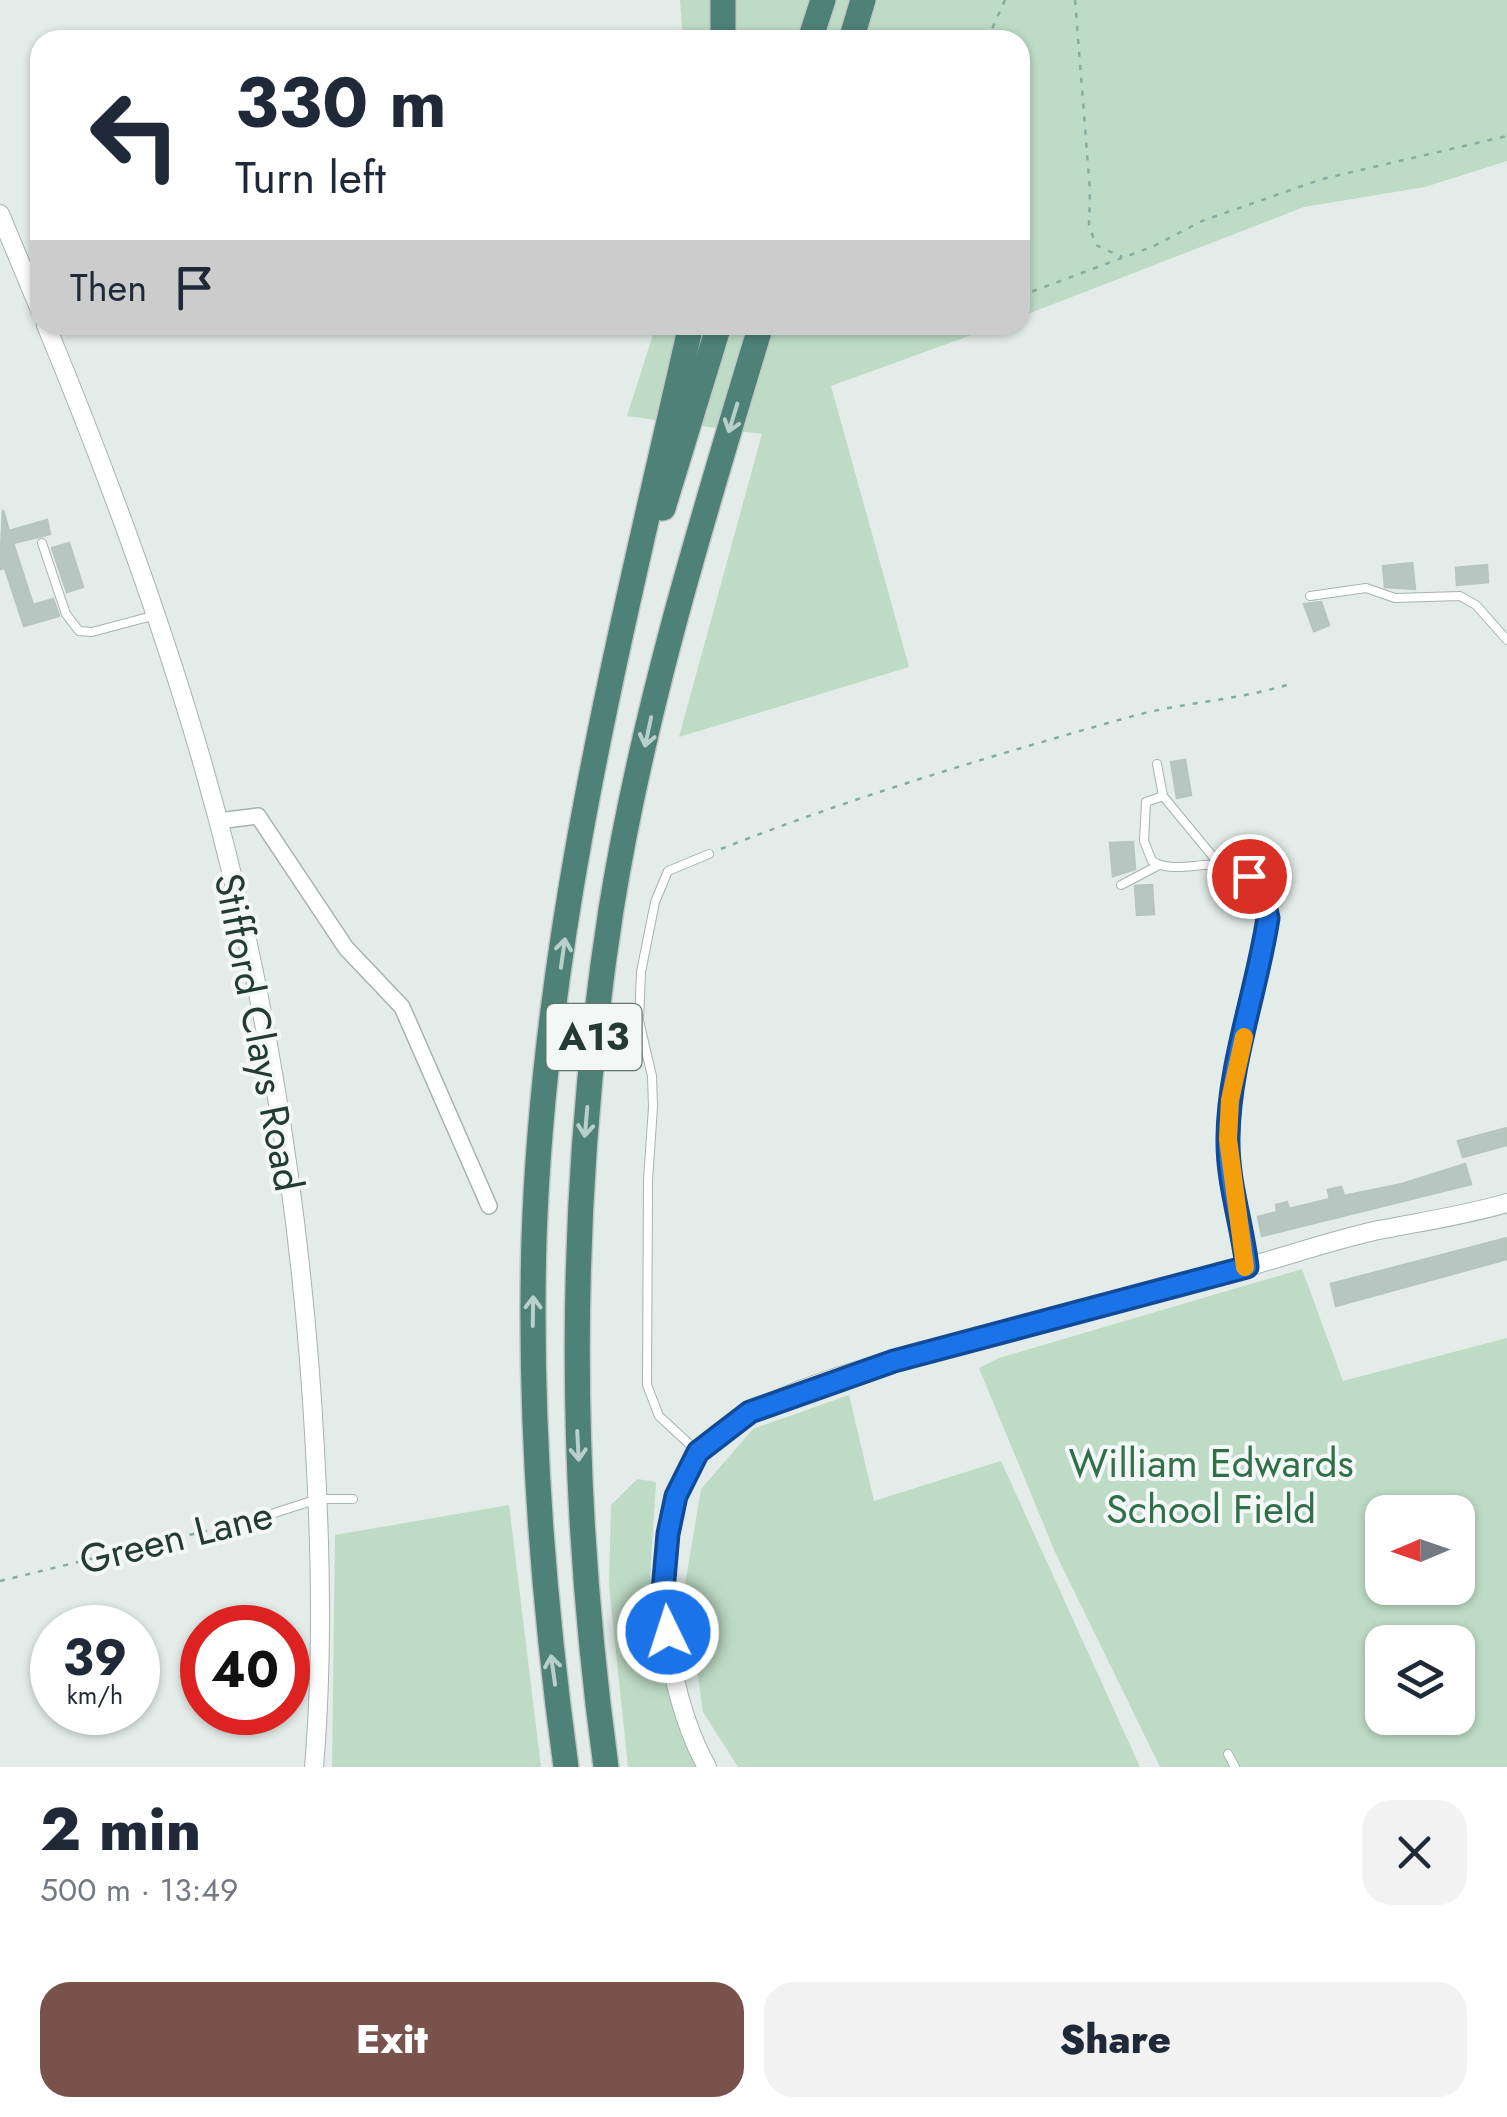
<!DOCTYPE html>
<html lang="en">
<head>
<meta charset="utf-8">
<style>
	:root { --surface:#fff; --page:#f2f2f3; --text:#1f2937; --muted:#747a83; --accent:#79524c }
	body { margin:0; font-family:Jost,sans-serif; background:var(--page); color:var(--text); height:100vh; display:flex; flex-direction:column; font-size:38px; white-space:nowrap }
	* { box-sizing:border-box; margin:0 }
	p { font-size:32px; color:var(--muted) }
	.icon { flex:none; width:55px; height:55px; fill:none; stroke:currentColor; stroke-width:2; stroke-linecap:round; stroke-linejoin:round }
	.map { position:relative; height:1767px; overflow:hidden }
	.details { display:flex; flex-direction:column; background:var(--surface); flex:1 }
	.details>* { flex:none }
	.hud { position:absolute; left:30px; top:30px; width:1000px; height:305px; border-radius:30px; box-shadow:0 2px 8px #0004; background:#fff; color:var(--text); overflow:hidden }
	.needle { width:65px; rotate:268deg }
	.buttons { position:absolute; left:1365px; top:1495px; display:grid; gap:20px }
	.buttons a { display:grid; place-items:center; width:110px; height:110px; border-radius:20px; background:var(--surface); box-shadow:0 2px 8px #0004; font-size:50px }
	.speed { position:absolute; left:30px; top:1605px; display:flex; gap:20px; font-size:50px; font-weight:700; text-align:center }
	.speed>* { display:grid; place-content:center; width:130px; height:130px; border-radius:50%; background:var(--surface); box-shadow:0 2px 8px #0004; line-height:1 }
	.speed small { font-size:25px; font-weight:400 }
	.speed .limit { border:15px solid #d22; background:#fff; color:#111 }
	.pin { position:absolute; display:grid; place-items:center; width:85px; height:85px; color:#fff; margin:-42px; border:5px solid #fff; border-radius:50%; box-shadow:0 2px 10px #0007 }
	.me { position:absolute; width:110px; margin:-55px; rotate:356deg; stroke-linejoin:round; filter:drop-shadow(0 0 8px #0008) }
	.turn { display:flex; align-items:center; gap:35px; height:210px; padding:0 40px; font-size:45px }
	.turn .icon { width:130px; height:130px; stroke-width:2.5 }
	.turn b { display:block; font-size:70px; line-height:85px }
	.then { display:flex; align-items:center; height:95px; padding:0 40px; background:#0003; gap:20px; font-size:38px }
	.round { display:grid; place-items:center; flex:none; width:105px; height:105px; border-radius:30px; background:var(--page) }
	.summary { display:flex; align-items:center; justify-content:space-between; height:170px; padding:0 40px }
	h1 { font-size:60px; font-weight:800; line-height:75px }
	.cta { display:flex; gap:20px; margin-top:auto; padding:20px 40px }
	.cta a { flex:1; height:115px; border-radius:30px; background:var(--accent); color:#fff; font-size:40px; font-weight:800; line-height:115px; text-align:center }
	.cta a+a { background:var(--page); color:var(--text) }
	.map>svg:first-child { display:block }
	.green { fill:#bddbc5; fill-rule:evenodd }
	.building { fill:#b8c6c1; stroke:#b6c5be; stroke-width:2.5 }
	.lines { fill:none; stroke-linecap:round; stroke-linejoin:round }
	.service-casing { stroke:#a6b3af; stroke-width:10 }
	.minor-casing { stroke:#a6b3af; stroke-width:18 }
	.tertiary-casing { stroke:#a6b3af; stroke-width:20 }
	.trunk-casing { stroke:#c2c8c6; stroke-width:28 }
	.path { stroke:#85ada0; stroke-width:2.5; stroke-dasharray:5 8; stroke-linecap:butt }
	.service { stroke:#fff; stroke-width:8 }
	.minor { stroke:#fff; stroke-width:15 }
	.tertiary { stroke:#fff; stroke-width:18 }
	.trunk { stroke:#4e8276; stroke-width:25 }
	.oneway { stroke:#b9cfc9 }
	.route-casing { stroke:#114b97; stroke-width:25 }
	.route { stroke:#1a73e8; stroke-width:18 }
	.slow { stroke:#f59e0b; stroke-width:18 }
	.labels { text-anchor:middle; stroke-width:8; stroke-linejoin:round; paint-order:stroke }
	.shield { fill:#f3f8f6; stroke:#62746f; stroke-width:2.5 }
	.shield-label { font-size:38px; font-weight:bold; fill:#243b35 }
	.street-label { font-size:40px; fill:#243b35; stroke:#f3f8f6 }
	.park-label { font-size:40px; fill:#316f49; stroke:#f3f8f6 }
</style>
</head>
<body>
<div class="map">
<svg width="1507" height="1767" viewBox="0 0 1507 1767">
	<rect width="100%" height="100%" fill="#e3ece8"/>
	<g class="green">
		<path d="M680,0H1507V161L1425,187L1304,207L1020,317V40H683Z"/>
		<path d="M656,325H999L831,386L909,667L679,737L762,434L627,416Z"/>
		<path d="M1302,1269L1343,1381L1507,1338V1767H1160L1055,1552L979,1368L999,1358ZM1382,1512H1458V1588H1382ZM1382,1642H1458V1718H1382Z"/>
		<path d="M849,1395L874,1501L1001,1461L1140,1767H738L703,1712L685,1585L701,1489L753,1429Z"/>
		<path d="M637,1479L656,1482L650,1577L672,1702L697,1767H628L609,1586L611,1505Z"/>
		<path d="M509,1505L541,1767H332L335,1535Z"/>
	</g>
	<g class="building">
		<path d="M3,510L9,531L47,520L50,534L13,543L33,605L53,599L59,616L24,626L5,568L0,569Z"/>
		<path d="M69,543L83,587L67,592L52,548Z"/>
		<path d="M1412,563L1415,589L1385,587L1383,566Z"/>
		<path d="M1487,565L1488,582L1457,585L1456,568Z"/>
		<path d="M1321,602L1329,625L1314,631L1304,604Z"/>
		<path d="M1185,760L1191,795L1177,798L1171,762Z"/>
		<path d="M1133,842L1135,869L1113,876L1110,843Z"/>
		<path d="M1152,885L1154,914L1137,915L1135,886Z"/>
		<path d="M1507,1128V1145L1463,1157L1458,1141Z"/>
		<path d="M1465,1164L1471,1184L1262,1236L1258,1217L1277,1212L1276,1205L1287,1202L1289,1209L1330,1199L1328,1190L1341,1187L1344,1196L1402,1184Z"/>
		<path d="M1507,1238V1259L1336,1306L1331,1284Z"/>
	</g>
	<g class="lines">
		<g class="service-casing">
			<g id="service">
				<path d="M42,543L66,614L79,631L92,632L156,615"/>
				<path d="M1310,596L1366,588L1395,598L1460,596L1476,605L1507,640"/>
				<path d="M1157,764L1163,796"/>
				<path d="M1219,864L1163,796L1146,802L1144,841L1152,861C1179,878 1218,851 1249,876C1260,885 1267,902 1267,917C1268,937 1261,958 1257,978C1246,1030 1229,1084 1228,1137C1227,1181 1242,1223 1247,1267"/>
				<path d="M1121,885L1159,865"/>
				<path d="M698,1452L659,1416L647,1385L648,1180L653,1107L652,1076L639,1021L641,972L655,902L668,871L709,854"/>
				<path d="M265,1516L318,1499H353"/>
				<path d="M1228,1754L1235,1767"/>
			</g>
		</g>
		<g class="minor-casing">
			<path id="minor" d="M218,821L258,816L346,948L402,1007L489,1206"/>
		</g>
		<g class="tertiary-casing">
			<g id="tertiary">
				<path d="M0,214L40,310"/>
				<path d="M46,325C98,451 146,578 186,708C260,946 302,1202 315,1450C321,1555 323,1662 314,1767"/>
				<path d="M707,1767C664,1692 640,1528 696,1455C745,1391 903,1359 979,1337C1067,1313 1155,1291 1243,1268C1287,1256 1330,1241 1374,1231C1419,1222 1463,1216 1507,1203"/>
			</g>
		</g>
		<g class="trunk-casing">
			<g id="trunk">
				<path d="M723,0V40"/>
				<path d="M810,40L823,0"/>
				<path d="M851,40L863,0"/>
				<path d="M663,508L719,325"/>
				<path d="M566,1767C542,1592 529,1416 534,1240C544,929 623,626 691,325"/>
				<path d="M606,1767C567,1482 567,1194 611,910C643,710 703,517 761,325"/>
			</g>
		</g>
		<g class="path">
			<path d="M1075,0L1090,191L1089,225L1096,245L1122,257"/>
			<path d="M987,40L1005,0"/>
			<path d="M1020,296L1154,246L1202,221L1322,179L1507,136"/>
			<path d="M721,849C855,796 994,755 1133,716C1185,702 1239,700 1290,684"/>
			<path d="M0,1581L251,1520"/>
		</g>
		<use href="#service" class="service"/>
		<use href="#minor" class="minor"/>
		<use href="#tertiary" class="tertiary"/>
		<use href="#trunk" class="trunk"/>
	</g>
	<defs><path id="oneway-shaft" d="M-6 0H5M1.5-3L5.5 0L1.5 3" fill="none" stroke-width="1.6" stroke-linecap="round" stroke-linejoin="round" transform="scale(2.5)"/></defs>
	<g class="oneway">
		<use href="#oneway-shaft" transform="translate(733 418) rotate(107)"/>
		<use href="#oneway-shaft" transform="translate(648 732) rotate(102)"/>
		<use href="#oneway-shaft" transform="translate(563 953) rotate(-82)"/>
		<use href="#oneway-shaft" transform="translate(586 1122) rotate(95)"/>
		<use href="#oneway-shaft" transform="translate(533 1311) rotate(-89)"/>
		<use href="#oneway-shaft" transform="translate(578 1446) rotate(87)"/>
		<use href="#oneway-shaft" transform="translate(553 1670) rotate(-98)"/>
	</g>
	<g class="lines">
		<g class="route-casing">
			<path id="route" d="M668,1632L662,1602L668,1534L676,1496L698,1452L750,1412L894,1361L1247,1267C1242,1223 1227,1182 1228,1137C1229,1064 1257,990 1268,918L1262,893L1249,876"/>
		</g>
		<use href="#route" class="route"/>
		<path class="slow" d="M1244,1037L1230,1100L1228,1139L1245,1267"/>
	</g>
	<g class="labels">
		<rect class="shield" x="546.5" y="1004" width="95" height="66" rx="8"/>
		<g class="shield-label">
			<text x="594" y="1050">A13</text>
		</g>
		<g class="street-label">
			<text transform="translate(259 1032) rotate(79)" y="14">Stifford Clays Road</text>
			<text transform="translate(176 1537) rotate(-14)" y="14">Green Lane</text>
		</g>
		<g class="park-label">
			<text x="1211" y="1477">William Edwards<tspan x="1211" dy="46">School Field</tspan></text>
		</g>
	</g>
</svg>
<div class="buttons">
<a><svg class="needle" viewBox="-14 -14 28 28"><path d="M0-13l5 13h-10z" fill="#e53935"/><path d="M0 13l5-13h-10z" fill="#747a83"/></svg></a>
<a><svg class="icon" aria-label="layers" viewBox="0 0 24 24"><path d="M12 4l9 5-9 5-9-5zM3 14l9 5 9-5"/></svg></a>
</div>
<div class="speed"><div>39<small>km/h</small></div><div class="limit">40</div></div>
<div class="pin" style="left:1249px;top:876px;background:#d93025"><svg class="icon" aria-label="arrive" viewBox="0 0 24 24"><path d="M6 21V4h12l-3 4 3 4H6"/></svg></div>
<svg class="me" style="left:668px;top:1632px" viewBox="-20 -20 40 40"><circle r="17" fill="#1a73e8" stroke="#fff" stroke-width="3"/><path d="M0-11L8 9 0 5-8 9z" fill="#fff"/></svg>
<div class="hud">
<div class="turn"><svg class="icon" aria-label="left" viewBox="0 0 24 24"><path d="M17 20v-9H6M10 6l-5 5 5 5"/></svg><div><b>330 m</b>Turn left</div></div>
<div class="then">Then<svg class="icon" aria-label="arrive" viewBox="0 0 24 24"><path d="M6 21V4h12l-3 4 3 4H6"/></svg></div>
</div>
</div>
<section class="details">
<div class="summary"><div><h1>2 min</h1><p>500 m · 13:49</p></div><a class="round"><svg class="icon" aria-label="close" viewBox="0 0 24 24"><path d="M6 6l12 12M18 6L6 18"/></svg></a></div>
<div class="cta"><a>Exit</a><a>Share</a></div>
</section>
</body>
</html>
